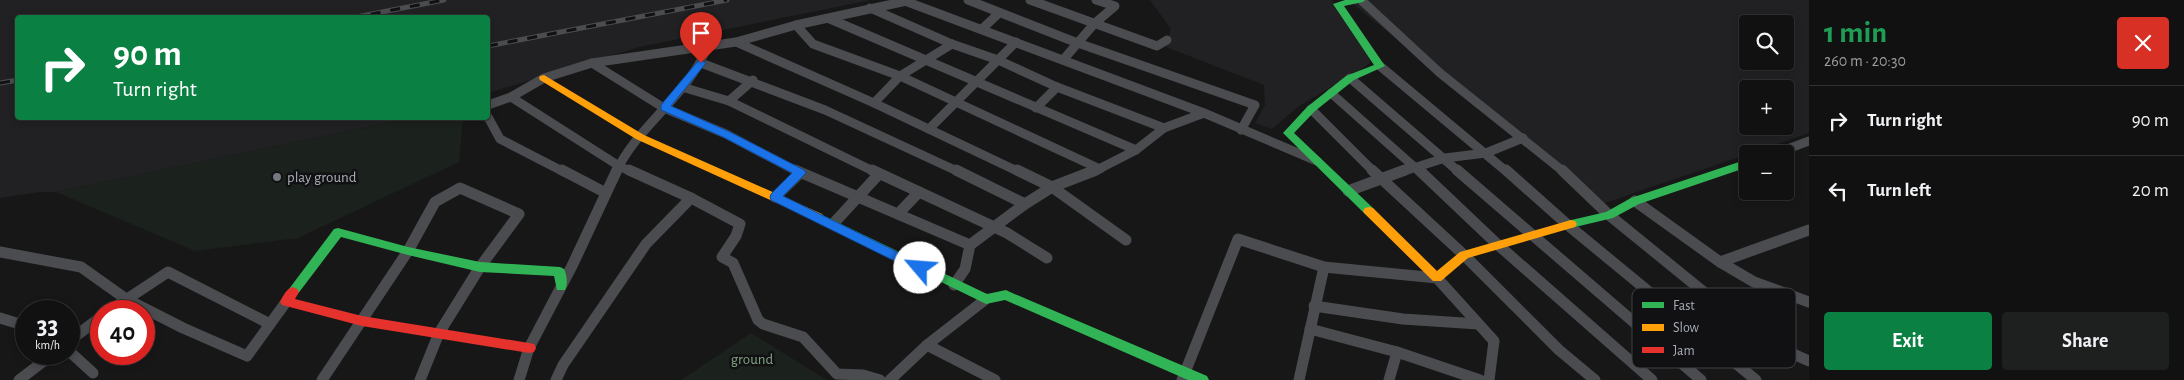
<!DOCTYPE html>
<html lang="en">
<head>
<meta charset="utf-8">
<style>
	:root { --surface:#111; --page:#1e1f1f; --text:#f1f3f6; --muted:#9c9d9f; --line:#303131; --accent:#0b8043 }
	body { margin:0; font-family:"Alegreya Sans",sans-serif; background:var(--page); color:var(--text); height:100vh; display:flex; flex-direction:column; font-size:19px; white-space:nowrap }
	* { box-sizing:border-box; margin:0 }
	p { font-size:16px; color:var(--muted) }
	.icon { flex:none; width:28px; height:28px; fill:none; stroke:currentColor; stroke-width:2; stroke-linecap:round; stroke-linejoin:round }
	.map { position:relative; flex:1; overflow:hidden }
	.side { display:flex; flex-direction:column; background:var(--surface); width:375px }
	.side>* { flex:none }
	.hud { position:absolute; left:15px; top:15px; width:475px; height:105px; border-radius:5px; box-shadow:0 2px 8px #0003,0 0 0 1px var(--line); background:#0b8043; color:#fff; overflow:hidden }
	.buttons { position:absolute; left:1739px; top:15px; display:grid; gap:10px }
	.buttons a { display:grid; place-items:center; width:55px; height:55px; border-radius:5px; background:var(--surface); box-shadow:0 2px 8px #0003,0 0 0 1px var(--line); font-size:25px }
	.speed { position:absolute; left:15px; top:300px; display:flex; gap:10px; font-size:25px; font-weight:700; text-align:center }
	.speed>* { display:grid; place-content:center; width:65px; height:65px; border-radius:50%; background:var(--surface); box-shadow:0 2px 8px #0003,0 0 0 1px var(--line); line-height:1 }
	.speed small { font-size:12px; font-weight:400 }
	.speed .limit { border:8px solid #d22; background:#fff; color:#111 }
	.pin { position:absolute; display:grid; place-items:center; width:42px; height:42px; color:#fff; margin:-51px -21px; border-radius:50% 50% 50% 0; rotate:-45deg; box-shadow:0 0 5px #0007 }
	.pin .icon { rotate:45deg }
	.me { position:absolute; width:55px; margin:-28px; rotate:297deg; stroke-linejoin:round; filter:drop-shadow(0 0 4px #0008) }
	.turn { display:flex; align-items:center; gap:18px; height:105px; padding:0 15px; font-size:22px }
	.turn .icon { width:65px; height:65px; stroke-width:2.5 }
	.turn b { display:block; font-size:35px; line-height:42px }
	.round { display:grid; place-items:center; flex:none; width:52px; height:52px; border-radius:5px; background:var(--page) }
	.summary { display:flex; align-items:center; justify-content:space-between; height:85px; padding:0 15px }
	h1 { font-size:30px; font-weight:600; line-height:38px; color:#1e9e55 }
	.button { display:flex; gap:10px; margin-top:auto; padding:10px 15px }
	.button a { flex:1; height:58px; border-radius:5px; background:var(--accent); color:#fff; font-size:20px; font-weight:600; line-height:58px; text-align:center }
	.button a+a { background:var(--page); color:var(--text) }
	ul { padding:0; list-style:none }
	li { display:flex; align-items:center; gap:15px; height:70px; padding:0 15px; border-top:1px solid var(--line) }
	li div { flex:1 }
	li b { display:block; font-size:19px }
	li em { font-style:normal }
	main { display:flex; flex:1; min-height:0 }
	.map>svg:first-child { display:block }
	.built { fill:#212124; fill-rule:evenodd }
	.green { fill:#1b211c }
	.lines { fill:none; stroke-linecap:round; stroke-linejoin:round }
	.street-far1 { stroke:#4b4c50; stroke-width:9 }
	.street { stroke:#4b4c50; stroke-width:11 }
	.fast { fill:#30b455; fill-rule:evenodd }
	.slow { fill:#ff9f0a; fill-rule:evenodd }
	.jam { fill:#e5322d; fill-rule:evenodd }
	.rail-casing { stroke:#4b4c4f; stroke-width:5 }
	.rail { stroke:#111113; stroke-width:3; stroke-dasharray:10; stroke-linecap:butt }
	.route { fill:#1a73e8; stroke:#114b97 }
	.poi-dot { fill:#757880; stroke:#111113; stroke-width:2 }
	.labels { text-anchor:middle; stroke-width:5; stroke-linejoin:round; paint-order:stroke }
	.poi-label { font-size:15px; fill:#a8adb8; stroke:#111113; text-anchor:start }
	.park-label { font-size:15px; fill:#7fa381; stroke:#111113 }
	.key { fill:#111113; stroke:#3e4045; stroke-width:1 }
	.key-label { font-size:14px; fill:#a8adb8 }
</style>
</head>
<body>
<main>
<div class="map">
<svg width="1809" height="380" viewBox="0 0 1809 380">
	<rect width="100%" height="100%" fill="#171717"/>
	<g class="built">
		<path d="M0,0H871L639,47L488,93V18H18V118H411L56,192H40L0,198Z"/>
		<path d="M1150,0H1332L1377,57L1362,69L1299,106L1272,129L1255,123L1265,105L1264,85L1166,47L1171,29Z"/>
		<path d="M1348,0H1809V133L1602,204ZM1748,24H1785V61H1748ZM1748,89H1785V126H1748Z"/>
	</g>
	<g class="green">
		<path d="M411,118H463L459,162L298,238L195,251L56,192Z"/>
		<path d="M751,333L827,380H681Z"/>
	</g>
	<g class="lines">
		<g class="street-far1">
			<path d="M968,0L1075,42L1255,105L1241,130"/>
			<path d="M1030,0L1157,46L1167,40"/>
			<path d="M1361,0L1440,73L1564,172"/>
			<path d="M905,1L1204,113L1317,161"/>
			<path d="M870,8L952,44L998,60L1057,87L1164,128"/>
			<path d="M830,19L1136,150"/>
			<path d="M796,25L813,44L900,76L1100,169"/>
			<path d="M982,29L999,13"/>
			<path d="M736,42L874,103L1019,172"/>
			<path d="M1063,60L1094,24L1115,6L1096,0"/>
			<path d="M592,63L664,108L726,134L798,172"/>
			<path d="M701,63L825,110L959,172"/>
			<path d="M1380,66L1507,172"/>
			<path d="M1350,78L1459,172"/>
			<path d="M682,87L729,101L875,172"/>
			<path d="M1331,93L1420,172"/>
			<path d="M511,97L619,166L632,172"/>
			<path d="M729,101L753,80"/>
			<path d="M874,103L900,76L952,44"/>
			<path d="M488,105L511,97L544,78L592,63L736,42L796,25L911,0"/>
			<path d="M1036,108L1057,87"/>
			<path d="M1311,109L1374,172"/>
			<path d="M488,117L500,139L564,172"/>
			<path d="M929,129L1016,42"/>
			<path d="M1774,154L1809,141"/>
			<path d="M616,172C638,125 689,95 707,47"/>
			<path d="M1093,172L1136,150L1164,128L1204,113"/>
			<path d="M1401,172L1445,158L1486,153L1523,138"/>
		</g>
		<g class="street">
			<path d="M562,170L606,193"/>
			<path d="M629,170L691,198L740,224L736,236L722,257L733,263L758,320L763,324L803,337L837,374L863,375L880,380"/>
			<path d="M795,170L970,245L965,269L954,285"/>
			<path d="M872,170L1007,233L1047,258"/>
			<path d="M956,170L1025,204"/>
			<path d="M1017,170L1052,187L1126,240"/>
			<path d="M1372,170L1464,255L1559,350L1595,380"/>
			<path d="M1419,170L1497,244L1652,380"/>
			<path d="M1457,170L1701,380"/>
			<path d="M1506,170L1569,226L1756,380"/>
			<path d="M1562,170L1609,215L1764,341L1809,361"/>
			<path d="M1348,191L1405,170"/>
			<path d="M775,197L800,173"/>
			<path d="M1635,201L1720,262L1754,282L1809,302"/>
			<path d="M898,214L919,192"/>
			<path d="M833,224L879,174"/>
			<path d="M970,245L1025,204L1052,187L1096,170"/>
			<path d="M0,252L81,267L126,299L183,328L247,356L286,302"/>
			<path d="M1720,262L1809,230"/>
			<path d="M1314,306L1403,319L1478,324"/>
			<path d="M109,311L168,272L270,324"/>
			<path d="M0,318L26,326"/>
			<path d="M1310,329L1397,352"/>
			<path d="M69,341L101,317"/>
			<path d="M927,345L995,380"/>
			<path d="M69,351L93,373"/>
			<path d="M19,380L53,354"/>
			<path d="M322,380L408,251L435,202L460,188L519,214L480,267L439,333L420,380"/>
			<path d="M519,380L529,348L572,266L617,170"/>
			<path d="M556,380L563,365L646,244L691,198"/>
			<path d="M890,380L927,345L986,299"/>
			<path d="M1182,380L1238,239L1324,267L1437,278L1494,341L1489,380"/>
			<path d="M1299,380L1324,267"/>
			<path d="M1389,380L1397,352L1480,380"/>
		</g>
		<g class="fast">
			<path d="M1345,0H1365L1363,2L1344,6L1385,66L1354,80L1315,111L1294,133L1373,208L1375,211L1373,214H1365L1283,133L1307,107L1346,76L1374,65L1333,4Z"/>
			<path d="M1748,159V167L1639,204L1613,218L1571,228L1567,227L1565,224L1567,221L1606,212L1631,198Z"/>
			<path d="M818,213L987,294L1006,290L1010,292L1207,376L1209,380H1188L1005,300L986,304L982,302L814,220L812,217Z"/>
			<path d="M338,228L408,247L480,262L560,267L564,269C567,274 568,285 565,290H557L554,276L480,272L408,255L341,237L297,295H289L287,292L289,289L334,229Z"/>
		</g>
		<g class="slow">
			<path d="M544,75L644,135L822,214L824,217L818,221L814,220L636,139L540,80L539,78L540,76Z"/>
			<path d="M1369,207L1373,208L1437,271L1460,252L1571,220L1575,221L1577,224L1575,227L1468,258L1441,281H1433L1365,214L1363,211L1365,208Z"/>
		</g>
		<path class="jam" d="M293,287L297,289L299,292L295,299L362,316L529,343L534,344L536,348L534,352L529,353L362,326L282,305L280,302C283,296 286,289 293,287Z"/>
		<g class="rail-casing">
			<g id="rail">
				<path d="M351,18L444,0"/>
				<path d="M488,46L727,0"/>
				<path d="M0,83L18,80"/>
			</g>
		</g>
		<use href="#rail" class="rail"/>
	</g>
	<path class="route" d="M701,60L706,63L671,106L730,132L804,170L806,173L783,196L924,265L926,268L924,271H915L771,200L770,197L771,194L792,173L723,137L661,110V105L698,61Z"/>
	<circle class="poi-dot" cx="277" cy="177" r="5"/>
	<g class="labels">
		<g class="poi-label">
			<text x="287" y="182">play ground</text>
		</g>
		<g class="park-label">
			<text x="752" y="364">ground</text>
		</g>
	</g>
	<rect x="1632" y="288" width="164" height="80" rx="8" class="key"/>
	<rect x="1642" y="302" width="22" height="6" fill="#30b455"/>
	<rect x="1642" y="324" width="22" height="7" fill="#ff9f0a"/>
	<rect x="1642" y="347" width="22" height="6" fill="#e5322d"/>
	<g class="key-label">
		<text x="1673" y="310">Fast</text>
		<text x="1673" y="332">Slow</text>
		<text x="1673" y="355">Jam</text>
	</g>
</svg>
<div class="buttons">
<a><svg class="icon" aria-label="search" viewBox="0 0 24 24"><circle cx="10" cy="10" r="6"/><path d="M15 15l6 6"/></svg></a>
<a>+</a>
<a>−</a>
</div>
<div class="speed"><div>33<small>km/h</small></div><div class="limit">40</div></div>
<div class="pin" style="left:701px;top:63px;background:#d93025"><svg class="icon" aria-label="arrive" viewBox="0 0 24 24"><path d="M6 21V4h12l-3 4 3 4H6"/></svg></div>
<svg class="me" style="left:920px;top:268px" viewBox="-20 -20 40 40"><circle r="19" fill="#fff"/><path d="M0-13L10 11 0 6-10 11z" fill="#1a73e8"/></svg>
<div class="hud">
<div class="turn"><svg class="icon" aria-label="right" viewBox="0 0 24 24"><path d="M7 20v-9h11M14 6l5 5-5 5"/></svg><div><b>90 m</b>Turn right</div></div>
</div>
</div>
<section class="side">
<div class="summary"><div><h1>1 min</h1><p>260 m · 20:30</p></div><a class="round" style="background:#d93025;color:#fff"><svg class="icon" aria-label="close" viewBox="0 0 24 24"><path d="M6 6l12 12M18 6L6 18"/></svg></a></div>
<ul>
<li><svg class="icon" aria-label="right" viewBox="0 0 24 24"><path d="M7 20v-9h11M14 6l5 5-5 5"/></svg><div><b>Turn right</b></div><em>90 m</em></li>
<li><svg class="icon" aria-label="left" viewBox="0 0 24 24"><path d="M17 20v-9H6M10 6l-5 5 5 5"/></svg><div><b>Turn left</b></div><em>20 m</em></li>
</ul>
<div class="button"><a>Exit</a><a>Share</a></div>
</section>
</main>
</body>
</html>
